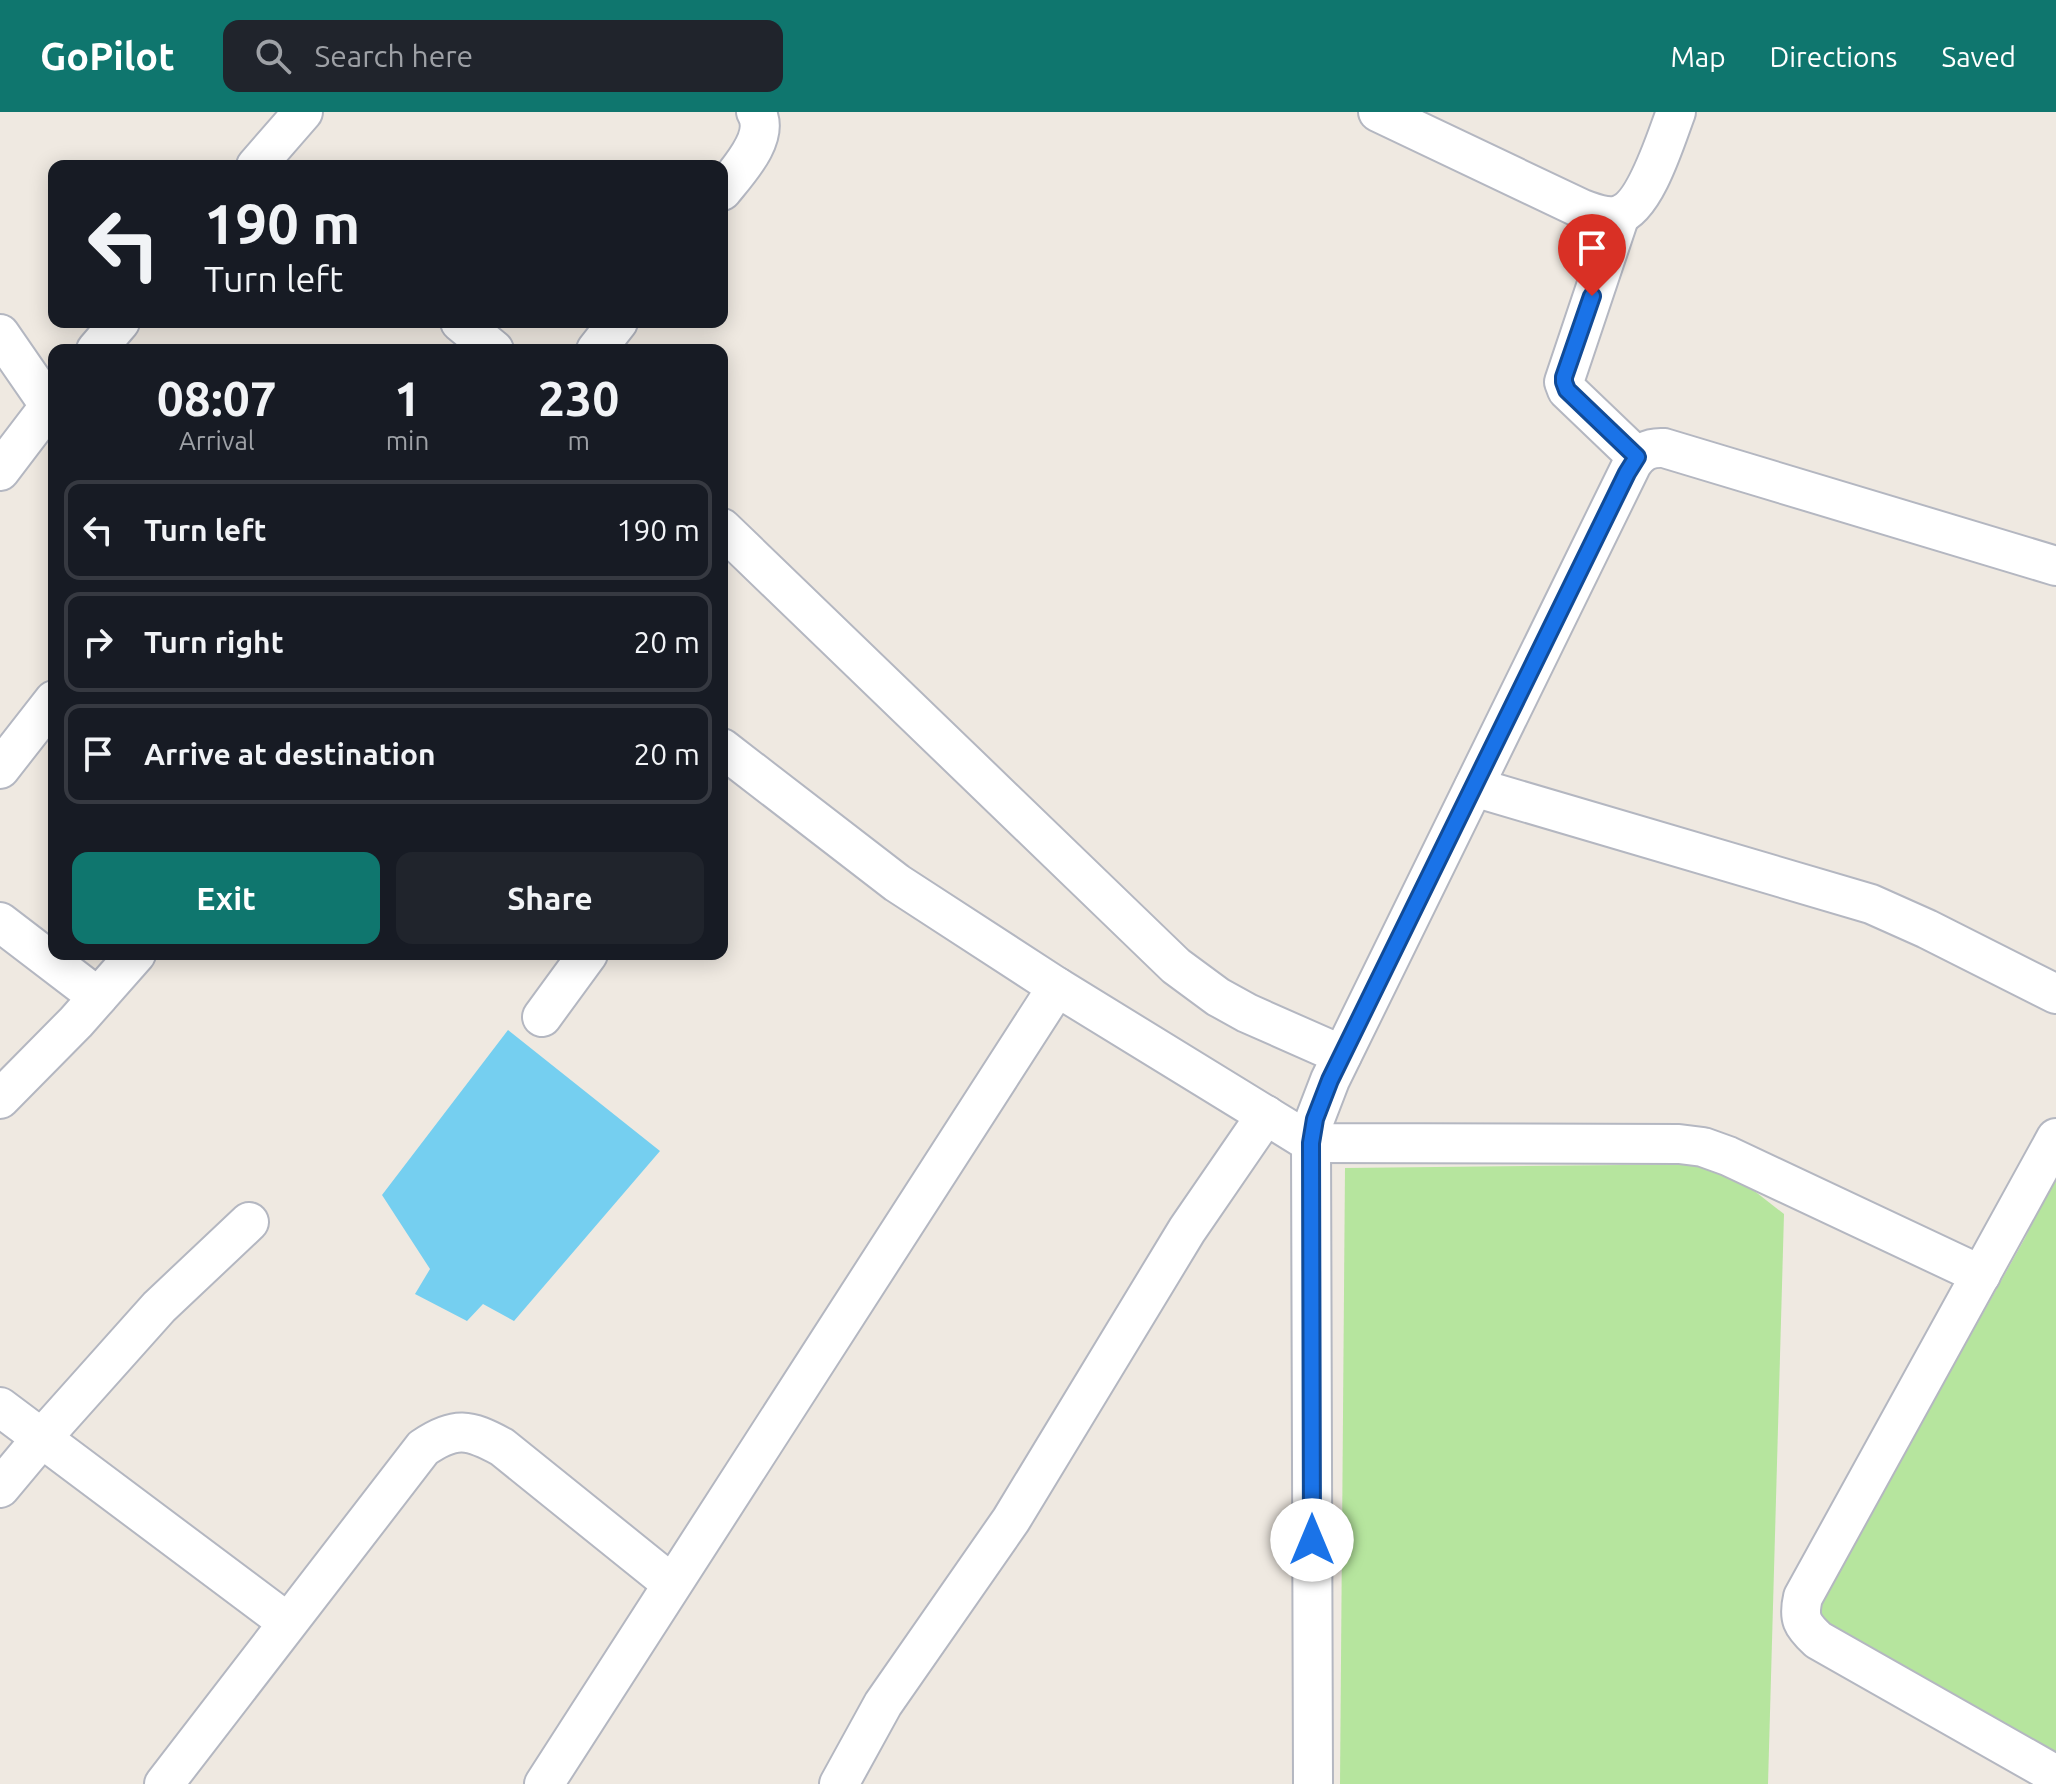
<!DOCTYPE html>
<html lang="en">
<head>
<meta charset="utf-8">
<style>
	:root { --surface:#171b24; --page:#20242c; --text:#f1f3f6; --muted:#9ea1a6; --line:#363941; --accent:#0f766e }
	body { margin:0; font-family:Ubuntu,sans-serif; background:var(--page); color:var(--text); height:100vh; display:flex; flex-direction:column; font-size:30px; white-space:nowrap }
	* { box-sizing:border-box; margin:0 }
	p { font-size:26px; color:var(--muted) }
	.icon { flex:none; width:44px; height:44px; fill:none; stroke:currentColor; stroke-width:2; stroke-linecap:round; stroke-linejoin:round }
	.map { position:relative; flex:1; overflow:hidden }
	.panel { position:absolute; left:48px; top:232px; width:680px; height:616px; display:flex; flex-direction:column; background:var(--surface); border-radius:16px; box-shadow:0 4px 20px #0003 }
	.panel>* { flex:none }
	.banner { position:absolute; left:48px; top:48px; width:680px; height:168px; border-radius:16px; box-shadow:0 4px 20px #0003; background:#171b24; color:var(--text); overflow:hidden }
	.pin { position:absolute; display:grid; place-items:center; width:68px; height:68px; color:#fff; margin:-82px -34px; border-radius:50% 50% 50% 0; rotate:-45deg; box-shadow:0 0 8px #0007 }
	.pin .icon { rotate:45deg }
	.me { position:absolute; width:88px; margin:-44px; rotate:0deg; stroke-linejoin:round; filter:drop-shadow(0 0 6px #0008) }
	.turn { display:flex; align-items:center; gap:28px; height:168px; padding:0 24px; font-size:36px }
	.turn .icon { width:104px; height:104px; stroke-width:2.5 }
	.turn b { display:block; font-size:56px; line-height:68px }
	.eta { display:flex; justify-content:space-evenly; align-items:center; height:136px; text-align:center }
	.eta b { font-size:48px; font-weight:700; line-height:56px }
	.cta { display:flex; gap:16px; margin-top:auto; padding:16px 24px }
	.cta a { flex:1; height:92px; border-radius:16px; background:var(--accent); color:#fff; font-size:32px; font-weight:700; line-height:92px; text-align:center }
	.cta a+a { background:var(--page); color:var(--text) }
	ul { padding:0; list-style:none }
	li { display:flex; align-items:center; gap:24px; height:100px; margin:0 16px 12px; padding:0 8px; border:4px solid var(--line); border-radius:16px }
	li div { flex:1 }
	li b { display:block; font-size:30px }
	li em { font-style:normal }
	header { display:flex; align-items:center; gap:48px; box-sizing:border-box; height:112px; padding:0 40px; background:var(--accent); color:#fff }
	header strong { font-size:38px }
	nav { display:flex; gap:44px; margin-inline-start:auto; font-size:28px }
	.search { width:560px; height:72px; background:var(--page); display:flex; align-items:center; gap:20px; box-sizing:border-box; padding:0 28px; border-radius:16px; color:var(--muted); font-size:30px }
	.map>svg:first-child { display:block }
	.green { fill:#b6e59e }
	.water { fill:#75cff0 }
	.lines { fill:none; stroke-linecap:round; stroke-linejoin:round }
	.street-casing { stroke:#b4b7c1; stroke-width:42 }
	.street { stroke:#fff; stroke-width:38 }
	.route-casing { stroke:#114b97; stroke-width:20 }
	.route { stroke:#1a73e8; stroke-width:14 }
</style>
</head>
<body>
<header>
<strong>GoPilot</strong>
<div class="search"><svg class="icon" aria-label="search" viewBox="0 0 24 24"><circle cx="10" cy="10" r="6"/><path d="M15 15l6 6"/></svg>Search here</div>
<nav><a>Map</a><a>Directions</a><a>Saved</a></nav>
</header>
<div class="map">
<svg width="2056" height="1672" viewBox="0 0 2056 1672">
	<rect width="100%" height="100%" fill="#efe9e1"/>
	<g class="green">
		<path d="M1720,1052L1784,1102L1768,1672H1340L1345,1056Z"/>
		<path d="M2056,1063V1662L1825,1519L1818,1496L2025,1126Z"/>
	</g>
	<path class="water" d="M508,918L660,1039L514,1209L483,1192L467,1209L415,1182L430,1157L382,1083Z"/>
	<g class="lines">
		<g class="street-casing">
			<g id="street">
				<path d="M1378,0L1582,97C1594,101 1607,107 1619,103C1646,94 1666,26 1676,0"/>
				<path d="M256,54L303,0"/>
				<path d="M722,79C737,60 771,25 756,0"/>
				<path d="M1620,103L1564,270L1567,278L1637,345"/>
				<path d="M460,210L494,238"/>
				<path d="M0,222L49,293"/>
				<path d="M96,238L120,210"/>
				<path d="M596,238L618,210"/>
				<path d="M0,359L54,288"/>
				<path d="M722,416L1176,854L1218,885L1247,901L1342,943"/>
				<path d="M722,636L897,771L1057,875L1311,1031L1679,1032L1703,1035L1728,1044L1981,1163"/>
				<path d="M0,657L54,588"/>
				<path d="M1474,675L1871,792L1927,817L2056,882"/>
				<path d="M0,810L98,885"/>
				<path d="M542,905L588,842"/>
				<path d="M0,987L76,910L136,842"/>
				<path d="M2056,1026L1803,1485C1798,1507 1802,1513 1818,1528L2056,1663"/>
				<path d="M0,1295L287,1510"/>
				<path d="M0,1376L41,1327L159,1195L249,1110"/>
				<path d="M164,1672L423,1336C455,1314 469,1317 502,1335L672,1472"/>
				<path d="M544,1672L1057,875"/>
				<path d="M839,1672L883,1592L1011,1408L1187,1118L1266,1003"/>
				<path d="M1313,1672L1311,1031L1315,1007L1330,968L1632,352C1640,340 1649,335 1664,336L2056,454"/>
			</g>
		</g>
		<use href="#street" class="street"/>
	</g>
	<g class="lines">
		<g class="route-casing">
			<path id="route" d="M1312,1428L1311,1031L1315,1007L1330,968L1627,361L1637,345L1567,278L1564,270V265L1592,184"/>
		</g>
		<use href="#route" class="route"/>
	</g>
</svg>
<div class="pin" style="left:1592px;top:184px;background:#d93025"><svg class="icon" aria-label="arrive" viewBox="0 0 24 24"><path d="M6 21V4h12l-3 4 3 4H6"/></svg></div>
<svg class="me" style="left:1312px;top:1428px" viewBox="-20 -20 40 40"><circle r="19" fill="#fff"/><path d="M0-13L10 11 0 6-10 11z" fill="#1a73e8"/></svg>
<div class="banner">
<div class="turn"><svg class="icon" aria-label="left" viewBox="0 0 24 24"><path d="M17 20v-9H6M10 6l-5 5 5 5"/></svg><div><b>190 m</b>Turn left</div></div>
</div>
<section class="panel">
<div class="eta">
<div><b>08:07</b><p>Arrival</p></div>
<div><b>1</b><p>min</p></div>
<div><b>230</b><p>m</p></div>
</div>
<ul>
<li><svg class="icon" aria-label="left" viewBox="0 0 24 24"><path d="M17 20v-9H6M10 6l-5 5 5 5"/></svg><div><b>Turn left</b></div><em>190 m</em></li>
<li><svg class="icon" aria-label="right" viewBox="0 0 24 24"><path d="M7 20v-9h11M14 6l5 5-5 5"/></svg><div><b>Turn right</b></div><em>20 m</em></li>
<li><svg class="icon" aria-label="arrive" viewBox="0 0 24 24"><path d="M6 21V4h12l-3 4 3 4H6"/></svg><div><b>Arrive at destination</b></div><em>20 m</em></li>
</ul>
<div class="cta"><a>Exit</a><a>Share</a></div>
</section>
</div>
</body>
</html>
